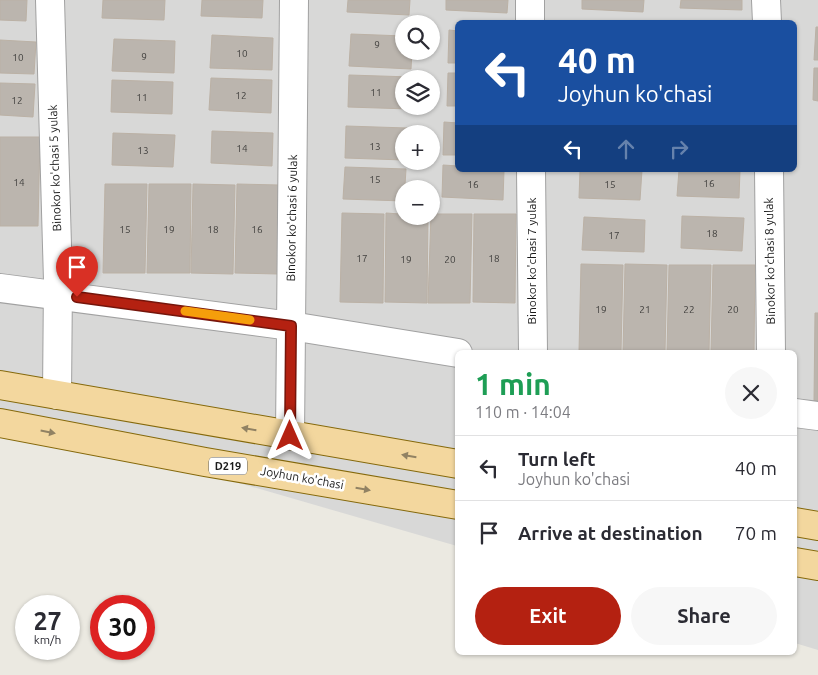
<!DOCTYPE html>
<html lang="en">
<head>
<meta charset="utf-8">
<style>
	:root { --surface:#fff; --page:#f7f7f7; --text:#2b2b33; --muted:#7c7c81; --line:#e1e1e2; --accent:#b42111 }
	body { margin:0; font-family:Ubuntu,sans-serif; background:var(--page); color:var(--text); height:100vh; display:flex; flex-direction:column; font-size:19px; white-space:nowrap }
	* { box-sizing:border-box; margin:0 }
	p { font-size:16px; color:var(--muted) }
	.icon { flex:none; width:28px; height:28px; fill:none; stroke:currentColor; stroke-width:2; stroke-linecap:round; stroke-linejoin:round }
	.map { position:relative; flex:1; overflow:hidden }
	.panel { position:absolute; left:455px; top:350px; width:342px; height:305px; display:flex; flex-direction:column; background:var(--surface); border-radius:8px; box-shadow:0 1px 4px #0004 }
	.panel>* { flex:none }
	.hud { position:absolute; left:455px; top:20px; width:342px; height:152px; border-radius:8px; box-shadow:0 1px 4px #0004; background:#1a4fa0; color:#fff; overflow:hidden }
	.fabs { position:absolute; left:395px; top:15px; display:grid; gap:10px }
	.fabs a { display:grid; place-items:center; width:45px; height:45px; border-radius:50%; background:var(--surface); box-shadow:0 1px 4px #0004; font-size:25px }
	.speed { position:absolute; left:15px; top:595px; display:flex; gap:10px; font-size:25px; font-weight:700; text-align:center }
	.speed>* { display:grid; place-content:center; width:65px; height:65px; border-radius:50%; background:var(--surface); box-shadow:0 1px 4px #0004; line-height:1 }
	.speed small { font-size:12px; font-weight:400 }
	.speed .limit { border:8px solid #d22; background:#fff; color:#111 }
	.pin { position:absolute; display:grid; place-items:center; width:42px; height:42px; color:#fff; margin:-51px -21px; border-radius:50% 50% 50% 0; rotate:-45deg; box-shadow:0 0 5px #0007 }
	.pin .icon { rotate:45deg }
	.me { position:absolute; width:55px; margin:-28px; rotate:0deg; stroke-linejoin:round; filter:drop-shadow(0 0 4px #0008) }
	.turn { display:flex; align-items:center; gap:18px; height:105px; padding:0 20px; font-size:22px }
	.turn .icon { width:65px; height:65px; stroke-width:2.5 }
	.turn b { display:block; font-size:35px; line-height:42px }
	.lanes { display:flex; align-items:center; height:48px; padding:0 20px; background:#0003; justify-content:center; gap:25px; direction:ltr }
	.lanes .off { opacity:.35 }
	.round { display:grid; place-items:center; flex:none; width:52px; height:52px; border-radius:26px; background:var(--page) }
	.overview { display:flex; align-items:center; justify-content:space-between; height:85px; padding:0 20px }
	h1 { font-size:30px; font-weight:700; line-height:38px; color:#1e9e55 }
	.action { display:flex; gap:10px; margin-top:auto; padding:10px 20px }
	.action a { flex:1; height:58px; border-radius:30px; background:var(--accent); color:#fff; font-size:20px; font-weight:700; line-height:58px; text-align:center }
	.action a+a { background:var(--page); color:var(--text) }
	ul { padding:0; list-style:none }
	li { display:flex; align-items:center; gap:15px; height:65px; padding:0 20px; border-top:1px solid var(--line) }
	li div { flex:1 }
	li b { display:block; font-size:19px }
	li em { font-style:normal }
	.map>svg:first-child { display:block }
	.residential { fill:#d8d8d7; fill-rule:evenodd }
	.building { fill:#bbb5ae; stroke:#bbb1a5 }
	.lines { fill:none; stroke-linecap:round; stroke-linejoin:round }
	.minor-casing { stroke:#a1a1a1; stroke-width:30 }
	.major-casing { stroke:#85690c; stroke-width:30 }
	.minor { stroke:#fff; stroke-width:28 }
	.major { stroke:#f3d79e; stroke-width:28 }
	.oneway { fill:#918263 }
	.route-casing { stroke:#75150b; stroke-width:12 }
	.route { stroke:#b42111; stroke-width:9 }
	.slow { stroke:#f59e0b; stroke-width:9 }
	.labels { text-anchor:middle; stroke-width:5; stroke-linejoin:round; paint-order:stroke }
	.number-label { font-size:10px; fill:#42413f }
	.shield { fill:#fff; stroke:#5f5f5f; stroke-width:1 }
	.shield-label { font-size:11px; font-weight:bold; fill:#1a1a1a }
	.street-label { font-size:12px; fill:#1a1a1a; stroke:#fff }
</style>
</head>
<body>
<div class="map">
<svg width="818" height="675" viewBox="0 0 818 675">
	<rect width="100%" height="100%" fill="#ebe9e1"/>
	<path class="residential" d="M0,0H818V650L795,643V352H458L457,546L0,414ZM458,22H795V170H458ZM404,24H431V51H404ZM404,79H431V106H404ZM404,134H431V161H404ZM404,189H431V216H404Z"/>
	<g class="building">
		<path d="M0,0H27L26,21L0,20Z"/>
		<path d="M103,0H165L164,20L102,18Z"/>
		<path d="M202,0H263L262,18L201,16Z"/>
		<path d="M348,0H410L409,15L347,12Z"/>
		<path d="M446,0H508L507,13L446,10Z"/>
		<path d="M582,0H644L643,12L582,9Z"/>
		<path d="M681,0H742V10L680,8Z"/>
		<path d="M816,27H818V60H814Z"/>
		<path d="M449,30L458,31V63H448Z"/>
		<path d="M351,34L404,36V51H412L411,69L349,66Z"/>
		<path d="M212,35L273,38L272,70L210,68Z"/>
		<path d="M114,39L175,41L174,73L112,71Z"/>
		<path d="M0,40L36,42L34,74L0,73Z"/>
		<path d="M814,68H818V101L813,100Z"/>
		<path d="M448,73H458V106H447Z"/>
		<path d="M349,75L411,77L404,79V106H410L409,109L348,107Z"/>
		<path d="M211,78L272,80L271,113L209,110Z"/>
		<path d="M112,80L173,82L172,114L111,112Z"/>
		<path d="M0,83L35,84L33,117L0,115Z"/>
		<path d="M444,122L458,123V155H443Z"/>
		<path d="M346,126L407,128V134H404V160L345,158Z"/>
		<path d="M212,131L273,133L272,166L211,163Z"/>
		<path d="M113,133L175,135L173,167L112,165Z"/>
		<path d="M0,137H40L38,226H0Z"/>
		<path d="M443,165L458,166V170H504L503,200L442,197Z"/>
		<path d="M345,167L406,169L404,201L343,199Z"/>
		<path d="M580,170H642L640,200L579,198Z"/>
		<path d="M679,170H740L739,198L677,196Z"/>
		<path d="M105,184H147L145,273H103Z"/>
		<path d="M149,184H191L190,273H147Z"/>
		<path d="M193,184L235,185L233,274L191,273Z"/>
		<path d="M237,184L279,185L278,274L235,273Z"/>
		<path d="M342,213L384,214L383,303L340,302Z"/>
		<path d="M386,213L428,216L427,303L385,302Z"/>
		<path d="M431,214H472L470,303H428Z"/>
		<path d="M474,214H516L515,303L473,302Z"/>
		<path d="M682,216L744,218L742,251L681,248Z"/>
		<path d="M584,217L645,220L644,252L582,250Z"/>
		<path d="M581,264L623,265L621,352H579Z"/>
		<path d="M625,264L667,265L665,352H623Z"/>
		<path d="M669,265H711L709,352H667Z"/>
		<path d="M713,265H755L754,352H711Z"/>
		<path d="M815,313H818V401H814Z"/>
	</g>
	<g class="lines">
		<g class="minor-casing">
			<g id="minor">
				<path d="M50,0L58,281L57,395"/>
				<path d="M530,0V22"/>
				<path d="M766,0L767,22"/>
				<path d="M531,170L533,352"/>
				<path d="M769,170L771,352"/>
				<path d="M0,288L291,326L458,353"/>
				<path d="M795,413L818,416"/>
				<path d="M290,436L294,0"/>
			</g>
		</g>
		<g class="major-casing">
			<g id="major">
				<path d="M0,385L458,464"/>
				<path d="M0,423L205,462L458,505"/>
				<path d="M795,522L818,526"/>
				<path d="M795,562L818,566"/>
			</g>
		</g>
		<use href="#minor" class="minor"/>
		<use href="#major" class="major"/>
	</g>
	<defs><path id="oneway-solid" d="M-6-.8H1V-3.2L6.5 0L1 3.2V.8H-6Z" transform="scale(1.25)"/></defs>
	<g class="oneway">
		<use href="#oneway-solid" transform="translate(249 429) rotate(-170)"/>
		<use href="#oneway-solid" transform="translate(48 432) rotate(11)"/>
		<use href="#oneway-solid" transform="translate(409 456) rotate(-170)"/>
		<use href="#oneway-solid" transform="translate(363 489) rotate(10)"/>
	</g>
	<g class="lines">
		<g class="route-casing">
			<path id="route" d="M77,297L291,326L290,436"/>
		</g>
		<use href="#route" class="route"/>
		<path class="slow" d="M185,311L250,320"/>
	</g>
	<g class="labels">
		<g class="number-label">
			<text x="377" y="48">9</text>
			<text x="242" y="57">10</text>
			<text x="144" y="60">9</text>
			<text x="18" y="61">10</text>
			<text x="376" y="96">11</text>
			<text x="241" y="99">12</text>
			<text x="142" y="101">11</text>
			<text x="17" y="104">12</text>
			<text x="375" y="150">13</text>
			<text x="242" y="152">14</text>
			<text x="143" y="154">13</text>
			<text x="375" y="183">15</text>
			<text x="19" y="186">14</text>
			<text x="709" y="187">16</text>
			<text x="473" y="188">16</text>
			<text x="610" y="188">15</text>
			<text x="125" y="233">15</text>
			<text x="169" y="233">19</text>
			<text x="213" y="233">18</text>
			<text x="257" y="233">16</text>
			<text x="712" y="237">18</text>
			<text x="614" y="239">17</text>
			<text x="362" y="262">17</text>
			<text x="494" y="262">18</text>
			<text x="406" y="263">19</text>
			<text x="450" y="263">20</text>
			<text x="601" y="313">19</text>
			<text x="645" y="313">21</text>
			<text x="689" y="313">22</text>
			<text x="733" y="313">20</text>
		</g>
		<rect class="shield" x="209" y="457.5" width="38" height="17" rx="4"/>
		<g class="shield-label">
			<text x="228" y="470">D219</text>
		</g>
		<g class="street-label">
			<text transform="translate(55 168) rotate(-92)" y="4">Binokor ko'chasi 5 yulak</text>
			<text transform="translate(292 218) rotate(-89)" y="4">Binokor ko'chasi 6 yulak</text>
			<text transform="translate(532 261) rotate(-90)" y="4">Binokor ko'chasi 7 yulak</text>
			<text transform="translate(770 261) rotate(-91)" y="4">Binokor ko'chasi 8 yulak</text>
			<text transform="translate(302 478) rotate(10)" y="4">Joyhun ko'chasi</text>
		</g>
	</g>
</svg>
<div class="fabs">
<a><svg class="icon" aria-label="search" viewBox="0 0 24 24"><circle cx="10" cy="10" r="6"/><path d="M15 15l6 6"/></svg></a>
<a><svg class="icon" aria-label="layers" viewBox="0 0 24 24"><path d="M12 4l9 5-9 5-9-5zM3 14l9 5 9-5"/></svg></a>
<a>+</a>
<a>−</a>
</div>
<div class="speed"><div>27<small>km/h</small></div><div class="limit">30</div></div>
<div class="pin" style="left:77px;top:297px;background:#d93025"><svg class="icon" aria-label="arrive" viewBox="0 0 24 24"><path d="M6 21V4h12l-3 4 3 4H6"/></svg></div>
<svg class="me" style="left:290px;top:436px" viewBox="-20 -20 40 40"><path d="M0-17L14 15 0 8-14 15z" fill="#b42111" stroke="#fff" stroke-width="4"/></svg>
<div class="hud">
<div class="turn"><svg class="icon" aria-label="left" viewBox="0 0 24 24"><path d="M17 20v-9H6M10 6l-5 5 5 5"/></svg><div><b>40 m</b>Joyhun ko'chasi</div></div>
<div class="lanes"><svg class="icon" aria-label="left" viewBox="0 0 24 24"><path d="M17 20v-9H6M10 6l-5 5 5 5"/></svg><svg class="icon off" aria-label="ahead" viewBox="0 0 24 24"><path d="M12 20V5M6 11l6-6 6 6"/></svg><svg class="icon off" aria-label="right" viewBox="0 0 24 24"><path d="M7 20v-9h11M14 6l5 5-5 5"/></svg></div>
</div>
<section class="panel">
<div class="overview"><div><h1>1 min</h1><p>110 m · 14:04</p></div><a class="round"><svg class="icon" aria-label="close" viewBox="0 0 24 24"><path d="M6 6l12 12M18 6L6 18"/></svg></a></div>
<ul>
<li><svg class="icon" aria-label="left" viewBox="0 0 24 24"><path d="M17 20v-9H6M10 6l-5 5 5 5"/></svg><div><b>Turn left</b><p>Joyhun ko'chasi</p></div><em>40 m</em></li>
<li><svg class="icon" aria-label="arrive" viewBox="0 0 24 24"><path d="M6 21V4h12l-3 4 3 4H6"/></svg><div><b>Arrive at destination</b></div><em>70 m</em></li>
</ul>
<div class="action"><a>Exit</a><a>Share</a></div>
</section>
</div>
</body>
</html>
